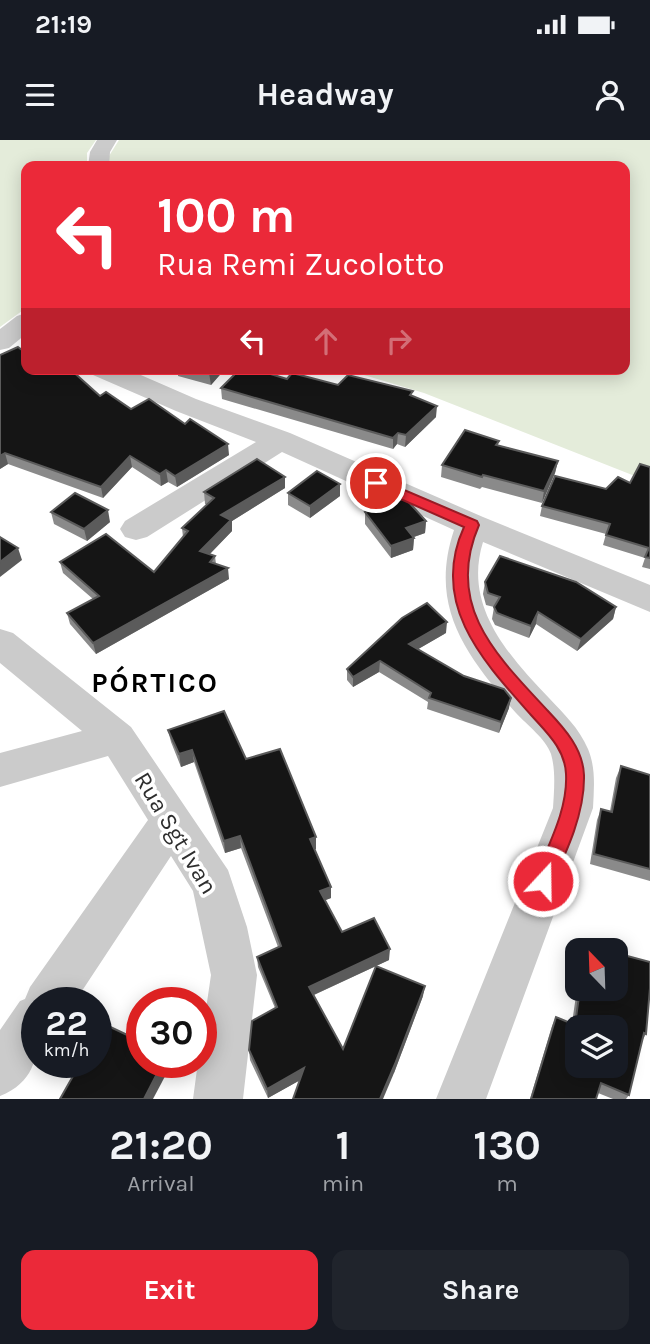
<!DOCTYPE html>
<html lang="en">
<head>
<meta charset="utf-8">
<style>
	:root { --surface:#171b24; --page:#20242c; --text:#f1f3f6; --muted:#9ea1a6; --accent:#eb2939 }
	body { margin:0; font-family:Karla,sans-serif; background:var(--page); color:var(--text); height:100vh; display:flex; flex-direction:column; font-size:26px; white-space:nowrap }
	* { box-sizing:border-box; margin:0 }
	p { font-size:23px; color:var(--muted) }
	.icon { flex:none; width:38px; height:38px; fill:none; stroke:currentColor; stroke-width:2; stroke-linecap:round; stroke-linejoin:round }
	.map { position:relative; height:959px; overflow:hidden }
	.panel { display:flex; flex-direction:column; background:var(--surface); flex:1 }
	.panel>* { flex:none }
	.hud { position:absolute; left:21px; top:21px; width:609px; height:214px; border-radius:14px; box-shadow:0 4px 18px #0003; background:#eb2939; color:#fff; overflow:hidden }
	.needle { width:46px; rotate:337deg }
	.fabs { position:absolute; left:565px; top:798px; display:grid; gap:14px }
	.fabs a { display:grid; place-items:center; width:63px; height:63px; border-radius:14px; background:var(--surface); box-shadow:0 4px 18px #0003; font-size:35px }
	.speed { position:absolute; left:21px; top:847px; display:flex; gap:14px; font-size:35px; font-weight:700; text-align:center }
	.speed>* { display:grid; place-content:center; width:91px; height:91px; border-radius:50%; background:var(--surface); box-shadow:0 4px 18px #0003; line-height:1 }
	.speed small { font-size:18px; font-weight:400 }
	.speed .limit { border:10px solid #d22; background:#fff; color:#111 }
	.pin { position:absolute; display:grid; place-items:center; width:60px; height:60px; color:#fff; margin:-30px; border:4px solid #fff; border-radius:50%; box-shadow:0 2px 7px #0007 }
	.me { position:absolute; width:77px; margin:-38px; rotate:21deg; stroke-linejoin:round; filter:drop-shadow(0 0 5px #0008) }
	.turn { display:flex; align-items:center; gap:24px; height:147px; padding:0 21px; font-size:32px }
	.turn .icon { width:91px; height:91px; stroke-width:2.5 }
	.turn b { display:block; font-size:49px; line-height:60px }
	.lanes { display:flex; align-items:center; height:66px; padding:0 21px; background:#0003; justify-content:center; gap:35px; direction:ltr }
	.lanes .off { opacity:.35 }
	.eta { display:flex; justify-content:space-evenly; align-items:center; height:119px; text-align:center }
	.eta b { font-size:42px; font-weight:700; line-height:49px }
	.cta { display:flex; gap:14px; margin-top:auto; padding:14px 21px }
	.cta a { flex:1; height:80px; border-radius:14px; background:var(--accent); color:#fff; font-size:28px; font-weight:700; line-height:80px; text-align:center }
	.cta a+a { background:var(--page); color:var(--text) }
	.status { display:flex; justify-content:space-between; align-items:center; height:49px; padding:0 35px; background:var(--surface); direction:ltr }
	.status svg { height:19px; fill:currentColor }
	header { display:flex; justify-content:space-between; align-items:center; height:91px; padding:0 21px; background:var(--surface); font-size:32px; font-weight:700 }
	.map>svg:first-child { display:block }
	.green { fill:#e4ecda }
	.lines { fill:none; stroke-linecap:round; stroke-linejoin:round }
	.minor { fill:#cbcbcb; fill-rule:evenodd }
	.wall { fill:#8a8a8a }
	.shaded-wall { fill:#5b5b5b }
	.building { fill:#151515; stroke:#5b5b5b; stroke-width:2; fill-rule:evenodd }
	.route { fill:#eb2939; stroke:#991b25; stroke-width:2 }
	.labels { text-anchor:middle; stroke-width:7; stroke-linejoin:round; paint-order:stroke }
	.near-street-label { font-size:24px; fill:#2e2e2e; stroke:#fff }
	.district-label { font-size:28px; font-weight:bold; letter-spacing:2px; fill:#000; stroke:#fff }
</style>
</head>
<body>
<div class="status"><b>21:19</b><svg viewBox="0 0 49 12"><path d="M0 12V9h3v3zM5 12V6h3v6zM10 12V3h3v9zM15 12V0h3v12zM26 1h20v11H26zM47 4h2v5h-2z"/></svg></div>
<header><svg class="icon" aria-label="menu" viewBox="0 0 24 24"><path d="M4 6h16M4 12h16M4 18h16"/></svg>Headway<svg class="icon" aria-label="person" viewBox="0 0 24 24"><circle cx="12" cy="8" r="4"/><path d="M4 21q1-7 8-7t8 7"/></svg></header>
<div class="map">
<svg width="650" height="959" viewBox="0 0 650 959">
	<rect width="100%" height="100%" fill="#fff"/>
	<g class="green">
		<path d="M0,0H96L87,13V26H26V168L0,187Z"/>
		<path d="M119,0H650V342L424,253L344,229H625V26H107L109,16Z"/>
	</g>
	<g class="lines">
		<g class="minor">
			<path d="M97,0H117L110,12L109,26H88L90,12Z"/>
			<path d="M26,173V194L9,208L0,210V189L17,176Z"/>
			<path d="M89,229H127L196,259L290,293L483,377L650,445V472L483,402C463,466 508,515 549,558C564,574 579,588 588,609C596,628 594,648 593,668L486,959H436L553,668C554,651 556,631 551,614C546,599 527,585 516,573C467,516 428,468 454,390L282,312L147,397L136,400L125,397L120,389L125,381L256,302L176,271L93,235Z"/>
			<path d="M0,489L13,493L131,587L228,730L247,787L257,835L243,959H193L198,922H201V903L211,835L193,751L171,716L74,863H37C37,903 44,938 0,956V890L20,861L25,859L30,847L148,680L108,616L0,647V613L82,591L0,523Z"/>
		</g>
	</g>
	<g class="wall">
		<path d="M26,229L100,256L229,315L177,347L168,342L161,346L132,327L103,358L8,324L0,329Z"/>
		<path d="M178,229H225L211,245L178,236Z"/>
		<path d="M287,239L338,245L412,256L436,277L405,307L397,304L393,309L222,259L221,248Z"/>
		<path d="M499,301L498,305L558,321L555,333L542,363L482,347L480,349L441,337L442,325Z"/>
		<path d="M650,327V429L642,427L645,418L603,405L606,394L540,376L542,366L630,343Z"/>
		<path d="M285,337V348L232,381V391L209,415L215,416L216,424L229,439L96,514L70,484L67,473L93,459L63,433L60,422L154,432L183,397L182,388L207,365L205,364L204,352Z"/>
		<path d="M340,344V356L310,378L288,365V353Z"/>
		<path d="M51,372L110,382L87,401L54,384Z"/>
		<path d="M365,372L426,381L425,393L414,397L413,410L391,418L365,384Z"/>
		<path d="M485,442L616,467L613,479L577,511L536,484L529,498L495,485L492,479L494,467L486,465L483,454Z"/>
		<path d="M446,493L418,509L509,568L499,593L427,569L428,562L379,532L353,547L347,540V529Z"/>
		<path d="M168,590L246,619L316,709H315L331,758L325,760L342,792L389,820L314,855L343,909L423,856L394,933L300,940L268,958L250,920L249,910L275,868L258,827L257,817L278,807L241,708L225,713L194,622L181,627L171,602Z"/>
		<path d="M621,626L650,635V741L590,724L597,680L601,669L610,671L616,638Z"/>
		<path d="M578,842V849H616L646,894L642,901L629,955L626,959H613L598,953L596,959H530L552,886L556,877L572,883Z"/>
	</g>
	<g class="shaded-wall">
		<path d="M213,229H225L211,245L209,233Z"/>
		<path d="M437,266L436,277L405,307L406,295Z"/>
		<path d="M398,293L397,304L393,309V298Z"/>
		<path d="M228,304L229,315L177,347L175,336Z"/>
		<path d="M5,313L8,324L0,329V316Z"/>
		<path d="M130,316L132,327L103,358L101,347Z"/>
		<path d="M558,321L555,333L542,363L544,351Z"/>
		<path d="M166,330L168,342L161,346L160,334Z"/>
		<path d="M285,337V348L232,381V391L201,423L200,411L221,375Z"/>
		<path d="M340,344V356L310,378V366Z"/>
		<path d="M108,370L110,382L87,401L84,389Z"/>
		<path d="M426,381L425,393L405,400L406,388Z"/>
		<path d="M414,398L413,410L391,418V406Z"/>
		<path d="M18,408L22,420L0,437V422Z"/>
		<path d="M228,428L229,439L96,514L93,503Z"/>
		<path d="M616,467L613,479L577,511L581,499Z"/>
		<path d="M538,472L536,484L529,498L531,486Z"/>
		<path d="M447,482L446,493L408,515L409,504Z"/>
		<path d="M380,521L379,532L353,547V537Z"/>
		<path d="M511,558L509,568L499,593L501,582Z"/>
		<path d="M192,610L194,622L181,627L179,614Z"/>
		<path d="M240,696L241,708L225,713L224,701Z"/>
		<path d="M316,697V709L311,711L310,699Z"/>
		<path d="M331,747V758L321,762L320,751Z"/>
		<path d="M390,809L389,820L309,857V847Z"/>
		<path d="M425,846L423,856L394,933L383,959H380Z"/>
		<path d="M163,922H170L171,925L153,959H144Z"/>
		<path d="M304,928V938L268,958L267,949Z"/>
	</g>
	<g class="building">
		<path d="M18,207L26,213V229H70L100,256L106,252L131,269L149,259L185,284L190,279L228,304L175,336L166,330L160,334L130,316L101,347L5,313L0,316V215Z"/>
		<path d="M196,229H213L209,233Z"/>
		<path d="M240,229H254L287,239L292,233L338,245L348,235L413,251L410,255L437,266L406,295L398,293L393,298L221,248Z"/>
		<path d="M465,290L499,301L496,305L558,321L544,351L483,335L482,337L442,325Z"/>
		<path d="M257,319L285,337L221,375L231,380L200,411L215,416L210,422L228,428L93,503L67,473L99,456L60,422L106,394L154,432L188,391L182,388L214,358L204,352Z"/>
		<path d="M640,324L650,327V418L645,417L649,408L606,395L610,384L542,366L555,336L606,349L618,337L630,343Z"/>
		<path d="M317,331L340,344L310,366L288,353Z"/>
		<path d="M75,353L108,370L84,389L51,372Z"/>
		<path d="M405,358L426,381L406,388L414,398L391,406L365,372Z"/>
		<path d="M0,397L18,408L0,422Z"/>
		<path d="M500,416L576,442L616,467L581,499L538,472L531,486L497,473L494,467L500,457L488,453L485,442Z"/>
		<path d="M427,463L447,482L409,504L464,536L504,549L511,558L501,582L429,558L431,553L380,521L353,537L347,529L402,478Z"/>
		<path d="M224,571L246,619L280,609L316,697L310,699L331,747L320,751L342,792L374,778L390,809L309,847L343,909L376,826L425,846L395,924L380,959H293L304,928L267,949L249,910L252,881L277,867L257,817L281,806L240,696L224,701L192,610L179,614L168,590Z"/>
		<path d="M621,626L650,635V729L594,714L601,669L612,672Z"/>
		<path d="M585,805L605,810H585Z"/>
		<path d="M616,813L650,822V848L646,894L644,893L629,955L601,943L596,959H531L556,877L575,885L580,849H616ZM578,887H616V926H578Z"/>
		<path d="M104,884L142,902V922H163L144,959H60L81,922H96V897Z"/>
	</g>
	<path class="route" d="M376,338L477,381L479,385C444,466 497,516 548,571C565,589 583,609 584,635C585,674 566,713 550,747L543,750L536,747L534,741C547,707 568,671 566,634C565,609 547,593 531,575C483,521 429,464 464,387L371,346V339Z"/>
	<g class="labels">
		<g class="near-street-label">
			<text transform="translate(176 693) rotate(59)" y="8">Rua Sgt Ivan</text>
		</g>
		<g class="district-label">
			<text x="155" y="552">PÓRTICO</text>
		</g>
	</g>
</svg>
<div class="fabs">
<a><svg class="needle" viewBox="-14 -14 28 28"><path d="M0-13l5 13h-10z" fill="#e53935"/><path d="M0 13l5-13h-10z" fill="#9ea1a6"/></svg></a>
<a><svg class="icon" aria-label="layers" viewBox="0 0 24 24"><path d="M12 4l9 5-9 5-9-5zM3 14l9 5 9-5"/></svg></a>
</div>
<div class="speed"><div>22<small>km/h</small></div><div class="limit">30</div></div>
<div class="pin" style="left:376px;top:343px;background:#d93025"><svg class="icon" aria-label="arrive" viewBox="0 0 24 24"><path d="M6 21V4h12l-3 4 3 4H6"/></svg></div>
<svg class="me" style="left:543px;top:741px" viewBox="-20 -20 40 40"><circle r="17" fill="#eb2939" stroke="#fff" stroke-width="3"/><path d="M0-11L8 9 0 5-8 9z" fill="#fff"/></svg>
<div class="hud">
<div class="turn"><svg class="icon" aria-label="left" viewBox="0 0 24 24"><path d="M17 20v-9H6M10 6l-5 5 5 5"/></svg><div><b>100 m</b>Rua Remi Zucolotto</div></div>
<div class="lanes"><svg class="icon" aria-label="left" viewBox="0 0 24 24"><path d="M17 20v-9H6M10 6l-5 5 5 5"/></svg><svg class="icon off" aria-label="ahead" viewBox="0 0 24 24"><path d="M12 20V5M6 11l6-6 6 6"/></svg><svg class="icon off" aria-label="right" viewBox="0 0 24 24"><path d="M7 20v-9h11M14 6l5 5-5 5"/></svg></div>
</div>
</div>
<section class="panel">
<div class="eta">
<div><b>21:20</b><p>Arrival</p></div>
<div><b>1</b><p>min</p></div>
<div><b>130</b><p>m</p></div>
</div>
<div class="cta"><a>Exit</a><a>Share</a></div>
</section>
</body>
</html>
